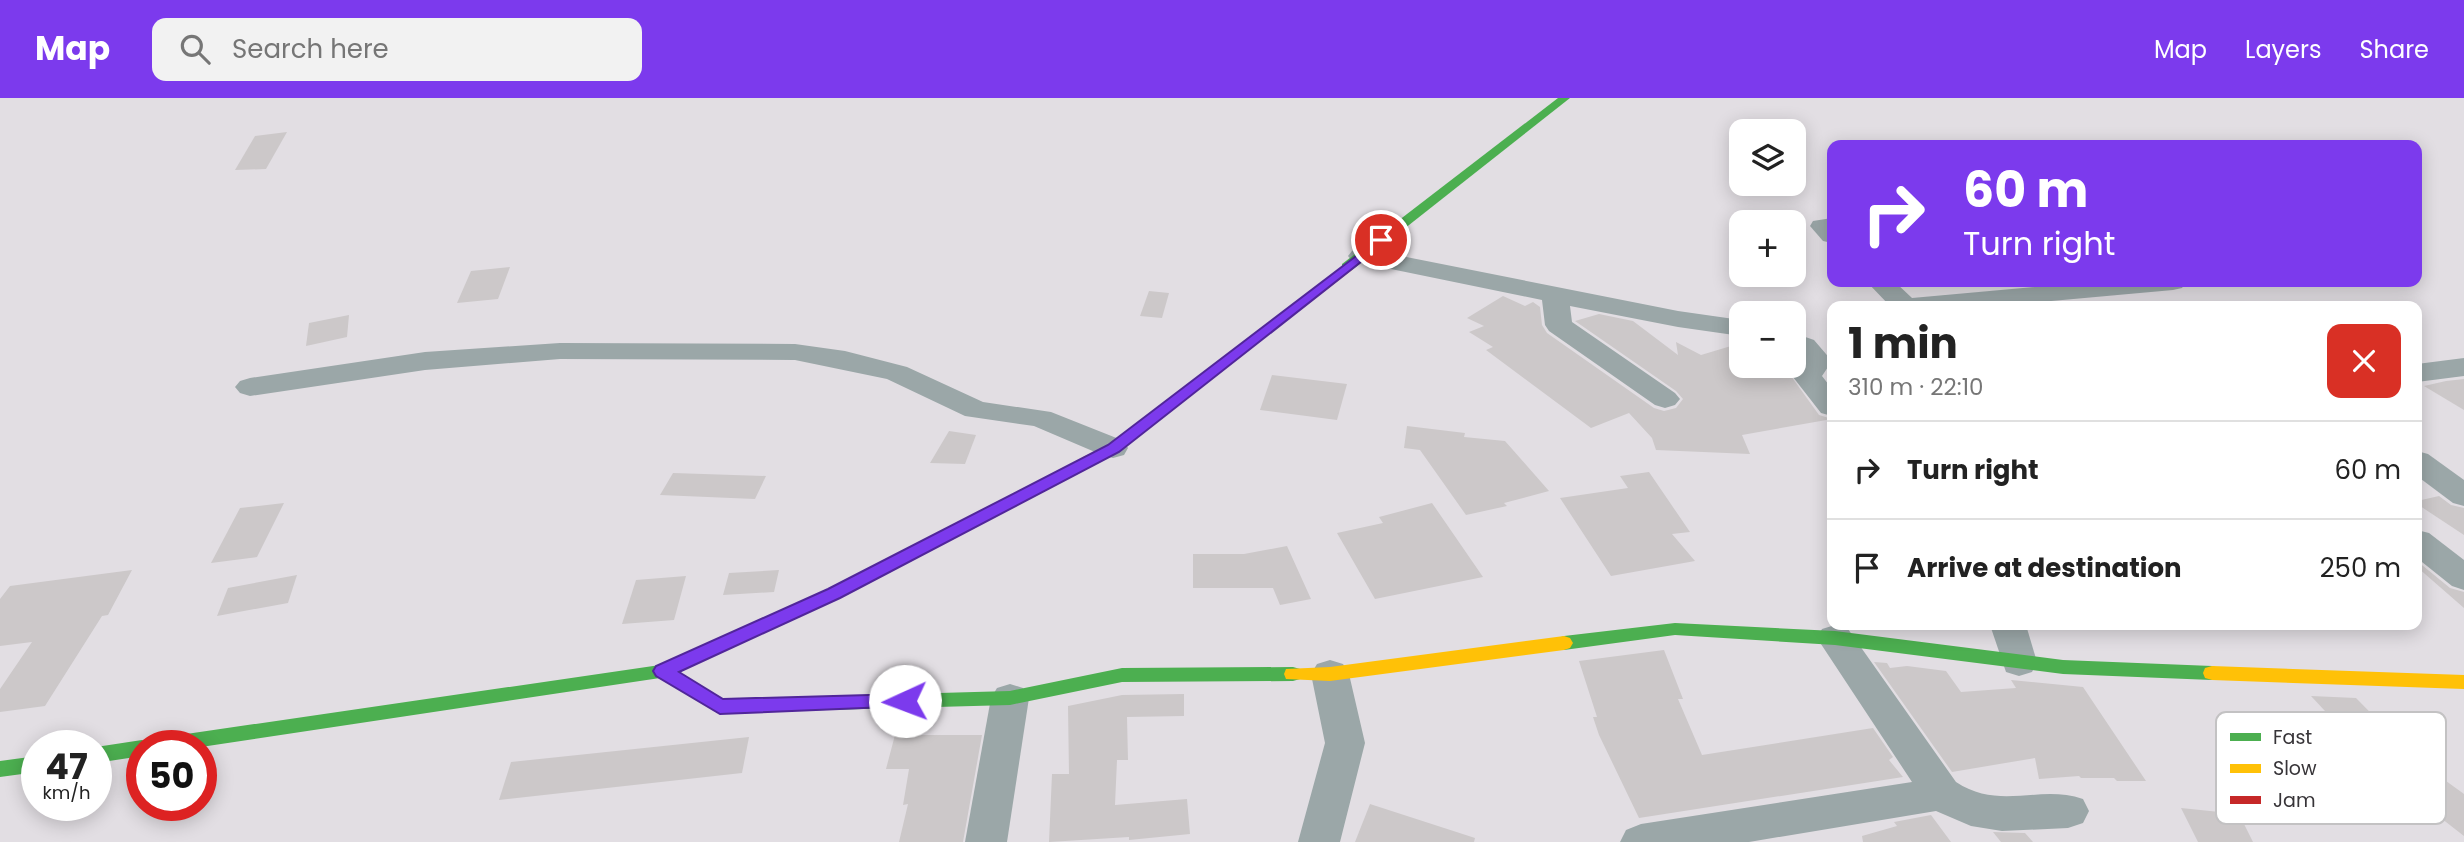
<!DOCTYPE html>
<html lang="en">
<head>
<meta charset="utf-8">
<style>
	:root { --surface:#fff; --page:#f2f2f2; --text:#222; --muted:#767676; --line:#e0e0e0; --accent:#7c3aed }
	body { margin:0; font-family:Poppins,sans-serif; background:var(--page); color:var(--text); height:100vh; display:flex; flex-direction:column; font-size:26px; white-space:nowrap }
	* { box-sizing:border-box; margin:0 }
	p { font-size:23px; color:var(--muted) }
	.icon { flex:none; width:38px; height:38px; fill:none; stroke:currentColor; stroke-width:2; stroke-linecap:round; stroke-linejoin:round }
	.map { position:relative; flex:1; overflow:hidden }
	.drawer { position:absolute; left:1827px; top:203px; width:595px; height:329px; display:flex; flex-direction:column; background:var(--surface); border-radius:14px; box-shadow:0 4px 18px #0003 }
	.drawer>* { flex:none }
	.top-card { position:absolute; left:1827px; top:42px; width:595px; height:147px; border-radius:14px; box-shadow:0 4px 18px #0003; background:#7c3aed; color:#fff; overflow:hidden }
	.fabs { position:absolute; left:1729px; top:21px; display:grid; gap:14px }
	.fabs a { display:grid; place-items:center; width:77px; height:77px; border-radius:14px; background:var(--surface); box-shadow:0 4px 18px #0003; font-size:35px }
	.speed { position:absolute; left:21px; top:632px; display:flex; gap:14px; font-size:35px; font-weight:700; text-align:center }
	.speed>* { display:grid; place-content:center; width:91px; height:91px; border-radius:50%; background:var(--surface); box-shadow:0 4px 18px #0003; line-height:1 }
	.speed small { font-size:18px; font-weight:400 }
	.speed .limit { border:10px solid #d22; background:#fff; color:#111 }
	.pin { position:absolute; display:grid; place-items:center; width:60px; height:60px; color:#fff; margin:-30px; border:4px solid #fff; border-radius:50%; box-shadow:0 2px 7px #0007 }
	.me { position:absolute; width:77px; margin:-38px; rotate:268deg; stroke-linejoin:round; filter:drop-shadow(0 0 5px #0008) }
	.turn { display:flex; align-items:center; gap:24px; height:147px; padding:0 21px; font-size:32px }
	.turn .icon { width:91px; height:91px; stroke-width:2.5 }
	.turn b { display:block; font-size:49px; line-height:60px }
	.round { display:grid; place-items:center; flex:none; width:74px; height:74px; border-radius:14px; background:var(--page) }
	.summary { display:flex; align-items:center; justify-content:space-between; height:119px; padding:0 21px }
	h1 { font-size:42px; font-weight:700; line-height:52px }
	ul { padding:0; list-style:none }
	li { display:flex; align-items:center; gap:21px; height:98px; padding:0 21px; border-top:2px solid var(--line) }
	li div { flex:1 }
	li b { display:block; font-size:26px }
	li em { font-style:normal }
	header { display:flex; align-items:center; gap:42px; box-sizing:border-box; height:98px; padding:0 35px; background:var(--accent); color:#fff }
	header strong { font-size:33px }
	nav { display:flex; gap:38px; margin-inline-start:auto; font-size:24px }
	.search { width:490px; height:63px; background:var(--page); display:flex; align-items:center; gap:18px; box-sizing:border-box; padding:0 24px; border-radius:14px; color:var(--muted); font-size:26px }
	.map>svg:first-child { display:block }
	.building { fill:#ccc8c9 }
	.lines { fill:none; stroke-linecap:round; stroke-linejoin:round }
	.street { fill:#9ba7a8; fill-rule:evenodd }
	.fast { fill:#4caf50; fill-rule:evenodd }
	.slow { fill:#ffc107; fill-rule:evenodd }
	.jam { fill:#c62828; fill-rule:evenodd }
	.route { fill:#7c3aed; stroke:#51269a; stroke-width:2 }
	.key { fill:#fff; stroke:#c3c2c3; stroke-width:2 }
	.key-label { font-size:19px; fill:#373438 }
</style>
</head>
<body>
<header>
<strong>Map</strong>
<div class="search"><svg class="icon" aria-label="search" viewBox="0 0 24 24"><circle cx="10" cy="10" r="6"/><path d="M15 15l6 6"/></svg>Search here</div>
<nav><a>Map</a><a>Layers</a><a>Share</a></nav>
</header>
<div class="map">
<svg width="2464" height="744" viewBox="0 0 2464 744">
	<rect width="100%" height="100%" fill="#e2dee3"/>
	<g class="building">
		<path d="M287,34L266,71L235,72L255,38Z"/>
		<path d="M510,169L498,201L457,205L471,173Z"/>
		<path d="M1149,193L1169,195L1162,220L1140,218Z"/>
		<path d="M1503,198L1525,208L1533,204L1540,209L1542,227L1547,235L1654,310L1664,313L1676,310L1683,301L1676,293L1575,223L1599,216L1633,223L1678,257L1676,244L1701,257L1741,245V268H1779L1791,278L1819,317L1832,321L1742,337L1750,356L1656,352L1652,340L1629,315L1591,330L1486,252L1493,249L1469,234L1484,228L1467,220Z"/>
		<path d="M349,217L347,239L306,248L309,225Z"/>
		<path d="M1272,277L1347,286L1337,322L1260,312Z"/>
		<path d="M2464,281V312L2424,288L2446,283Z"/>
		<path d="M1407,328L1465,335L1464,339L1505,343L1549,393L1504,405L1507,408L1466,417L1420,352L1404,350Z"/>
		<path d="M949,333L976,337L965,366L930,365Z"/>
		<path d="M1649,374L1690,434L1672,436L1695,463L1611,478L1560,400L1628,390L1620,378Z"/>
		<path d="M673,375L766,378L755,401L660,397Z"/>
		<path d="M2439,398L2451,407L2464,410V437L2417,406V403Z"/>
		<path d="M284,405L257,459L211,465L240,410Z"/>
		<path d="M1432,405L1483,479L1375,501L1337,435L1383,425L1379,419Z"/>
		<path d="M1287,448L1311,501L1280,507L1273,490H1193V456H1244Z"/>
		<path d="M2417,463L2450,490L2464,494V510L2417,469Z"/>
		<path d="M132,472L108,517L102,518L45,608L0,614V591L32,544L0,548V501L10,488Z"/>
		<path d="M779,472L774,494L723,497L729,475Z"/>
		<path d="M297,477L288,505L217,518L228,490Z"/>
		<path d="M686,478L674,522L622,526L636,482Z"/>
		<path d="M1664,552L1683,601H1678L1702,657L1873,630L1893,659L1889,662L1903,679L1639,720L1599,637L1593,619H1597L1579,563Z"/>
		<path d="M1874,564L1887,565L1890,570L1907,568L1946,573L1961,594L2016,590L2011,582L2083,589L2146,683H2117L2114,680H2081L2079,678L2039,681L2035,660L1952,674Z"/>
		<path d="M1184,596V618L1127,619L1128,662H1117L1115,707L1187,701L1190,736L1129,742V739L1049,744L1052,676H1069L1068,608L1122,597Z"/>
		<path d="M2311,598L2356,600L2410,655L2368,659Z"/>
		<path d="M895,637H982L963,744H899L908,706L903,707L909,671H886Z"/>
		<path d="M749,639L742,675L499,702L511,664Z"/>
		<path d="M2435,675L2464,696V738L2401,689Z"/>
		<path d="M1370,706L1475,740L1474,744H1355Z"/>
		<path d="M2181,710L2239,716L2253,744H2198Z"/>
		<path d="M1931,717L1951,744H1863L1862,738L1897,728L1894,724Z"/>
		<path d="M1993,734L2025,735L2033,744H2001Z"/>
	</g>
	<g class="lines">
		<g class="street">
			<path d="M1832,120V145L1823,143L1810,128L1813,123Z"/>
			<path d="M1361,150L1678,213L1741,222V238L1678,229L1570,208L1572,224L1675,295L1680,301L1675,307L1665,310L1655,307L1549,233L1545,227L1542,202L1352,163L1348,158L1352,153Z"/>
			<path d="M1867,184H1895L1912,200L2089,184H2186L2182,190L2173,192L1995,208H1890Z"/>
			<path d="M1794,235L1814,242L1832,263L1822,278L1832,291V318L1821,315L1793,279L1803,264L1794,254Z"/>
			<path d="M560,245L795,246L845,253L907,269L983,304L1051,314L1124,343L1128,350L1124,357L1113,360L1102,357L1034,328L965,318L887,281L795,262L560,261L425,272L250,298L240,295L235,289L240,283L250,280L425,254Z"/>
			<path d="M2464,260V278L2417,284V266Z"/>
			<path d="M2417,353L2428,356L2464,382V408L2453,405L2417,378Z"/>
			<path d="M2417,432L2429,435L2464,462V492L2452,488L2417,460Z"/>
			<path d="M1835,527L1848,531L1956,684C2000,713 2039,686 2083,701L2089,713L2083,725L2068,730L2002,733L1971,728L1936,713L1749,744H1620L1626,732L1641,726L1912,684L1817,540L1822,531Z"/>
			<path d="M1990,527H2026L2037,564L2032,574L2019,578L2006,574Z"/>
			<path d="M1330,562L1343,566L1349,576L1365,645L1340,744H1298L1325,645L1311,576L1317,566Z"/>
			<path d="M1010,586L1023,590L1029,600L1007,744H965L991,600L997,590Z"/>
		</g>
		<g class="fast">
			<path d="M1558,0H1570L1352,172H1342V166Z"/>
			<path d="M909,451L915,453L917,457L915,461L840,500L679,574L723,601L1010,593L1122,570L1293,569L1300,571L1302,576L1300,581L1293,583L1122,584L1010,607L720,615L660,580L201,649L142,648V658L96,665V649L142,642L150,646L152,643L159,640L660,567L828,492Z"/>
			<path d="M1675,525L1835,533L2063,562L2212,568L2219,570L2221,575L2219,580L2212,582L2063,576L1835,547L1675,537L1564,552L1558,550L1555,545L1558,540L1564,538Z"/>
			<path d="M37,658V674L0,679V663Z"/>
		</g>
		<g class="slow">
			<path d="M1347,165L1352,166V172L1118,353L1095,365H1083L1081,362L1083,359L1108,347Z"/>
			<path d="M1564,538L1570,540L1573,545L1570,550L1564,552L1330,583L1286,581L1284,576L1286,571L1330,569Z"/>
			<path d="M2212,568L2464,577V591L2212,582L2205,580L2203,575L2205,570Z"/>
		</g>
		<path class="jam" d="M1089,357L1097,362L1095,365L915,461H903L901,457L903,453Z"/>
	</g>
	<path class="route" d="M1381,139L1385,140V145L1119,354L840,500L679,574L723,601L905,596L911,598L914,603L911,608L720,616L656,578L653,573L656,568L828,491L1108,347Z"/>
	<rect x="2216" y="614" width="230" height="112" rx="10" class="key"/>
	<rect x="2230" y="635" width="31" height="8" fill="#4caf50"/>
	<rect x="2230" y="666" width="31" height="9" fill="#ffc107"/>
	<rect x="2230" y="698" width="31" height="8" fill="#c62828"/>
	<g class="key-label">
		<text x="2273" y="646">Fast</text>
		<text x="2273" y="677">Slow</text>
		<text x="2273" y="709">Jam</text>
	</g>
</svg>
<div class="fabs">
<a><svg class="icon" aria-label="layers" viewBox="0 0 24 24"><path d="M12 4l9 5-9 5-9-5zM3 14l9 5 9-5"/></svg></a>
<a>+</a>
<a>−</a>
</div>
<div class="speed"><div>47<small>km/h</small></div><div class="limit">50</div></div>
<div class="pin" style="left:1381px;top:142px;background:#d93025"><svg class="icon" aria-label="arrive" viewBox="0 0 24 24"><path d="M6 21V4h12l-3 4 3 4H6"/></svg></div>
<svg class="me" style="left:905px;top:603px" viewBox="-20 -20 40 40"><circle r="19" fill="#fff"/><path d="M0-13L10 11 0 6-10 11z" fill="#7c3aed"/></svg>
<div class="top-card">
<div class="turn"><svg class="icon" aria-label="right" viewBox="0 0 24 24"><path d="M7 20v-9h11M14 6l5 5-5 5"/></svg><div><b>60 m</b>Turn right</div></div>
</div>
<section class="drawer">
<div class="summary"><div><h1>1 min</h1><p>310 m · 22:10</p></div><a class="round" style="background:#d93025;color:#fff"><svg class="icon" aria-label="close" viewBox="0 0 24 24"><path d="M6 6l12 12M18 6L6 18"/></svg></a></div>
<ul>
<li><svg class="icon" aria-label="right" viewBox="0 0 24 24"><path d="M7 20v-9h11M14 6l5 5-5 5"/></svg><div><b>Turn right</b></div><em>60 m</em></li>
<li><svg class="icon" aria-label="arrive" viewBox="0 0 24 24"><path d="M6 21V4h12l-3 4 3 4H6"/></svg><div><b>Arrive at destination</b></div><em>250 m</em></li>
</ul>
</section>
</div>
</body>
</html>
